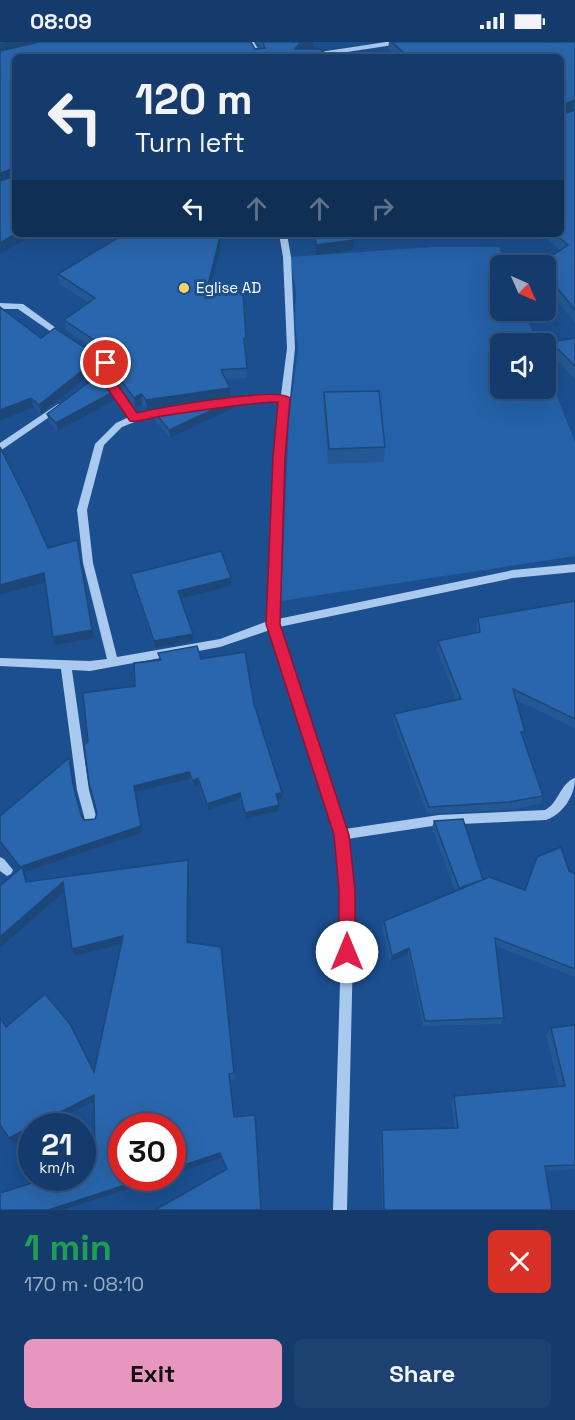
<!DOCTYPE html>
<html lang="en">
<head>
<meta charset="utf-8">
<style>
	:root { --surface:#143b6b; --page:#1d4271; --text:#f1f3f6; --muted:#9dadc1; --line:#33557e; --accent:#e797bd }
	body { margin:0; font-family:"Space Grotesk",sans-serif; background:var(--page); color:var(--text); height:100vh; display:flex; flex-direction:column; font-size:22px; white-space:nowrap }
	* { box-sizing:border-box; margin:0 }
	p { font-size:20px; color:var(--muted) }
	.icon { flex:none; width:33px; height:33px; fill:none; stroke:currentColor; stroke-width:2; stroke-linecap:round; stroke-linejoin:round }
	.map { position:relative; height:1168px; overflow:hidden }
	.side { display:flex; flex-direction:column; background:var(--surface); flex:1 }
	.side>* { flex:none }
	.banner { position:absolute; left:12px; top:12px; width:552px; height:183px; border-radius:9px; box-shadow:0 6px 24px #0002,0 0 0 2px var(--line); background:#143b6b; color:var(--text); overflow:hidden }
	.needle { width:39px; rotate:135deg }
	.buttons { position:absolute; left:490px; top:213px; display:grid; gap:12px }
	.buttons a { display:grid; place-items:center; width:66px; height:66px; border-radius:9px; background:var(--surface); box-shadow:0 6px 24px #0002,0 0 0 2px var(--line); font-size:30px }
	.speed { position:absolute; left:18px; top:1071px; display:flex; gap:12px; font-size:30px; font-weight:700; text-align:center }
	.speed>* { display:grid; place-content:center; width:78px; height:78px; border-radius:50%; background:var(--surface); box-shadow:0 6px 24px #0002,0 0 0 2px var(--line); line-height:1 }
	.speed small { font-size:15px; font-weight:400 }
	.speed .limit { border:9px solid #d22; background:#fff; color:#111 }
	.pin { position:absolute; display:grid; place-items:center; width:51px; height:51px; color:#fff; margin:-26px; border:3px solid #fff; border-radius:50%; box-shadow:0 2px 6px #0007 }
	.me { position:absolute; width:66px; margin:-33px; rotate:0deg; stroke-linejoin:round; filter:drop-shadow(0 0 4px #0008) }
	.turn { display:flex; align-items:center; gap:21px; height:126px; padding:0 24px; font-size:27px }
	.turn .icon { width:78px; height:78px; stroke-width:2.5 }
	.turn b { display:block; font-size:42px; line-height:51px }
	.lanes { display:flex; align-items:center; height:57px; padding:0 24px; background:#0003; justify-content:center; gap:30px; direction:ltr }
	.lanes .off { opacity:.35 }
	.round { display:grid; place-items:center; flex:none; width:63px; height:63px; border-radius:9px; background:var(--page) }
	.head { display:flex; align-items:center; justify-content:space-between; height:102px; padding:0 24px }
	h1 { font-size:36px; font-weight:700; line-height:45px; color:#1e9e55 }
	.cta { display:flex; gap:12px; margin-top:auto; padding:12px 24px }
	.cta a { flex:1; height:69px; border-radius:9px; background:var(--accent); color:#111; font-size:24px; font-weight:700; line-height:69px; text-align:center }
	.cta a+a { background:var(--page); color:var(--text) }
	.status { display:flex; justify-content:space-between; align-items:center; height:42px; padding:0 30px; background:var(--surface); direction:ltr }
	.status svg { height:16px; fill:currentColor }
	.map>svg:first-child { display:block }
	.green { fill:#2461a8 }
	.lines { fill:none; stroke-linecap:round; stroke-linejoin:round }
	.minor { fill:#a9c9ee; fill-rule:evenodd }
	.wall { fill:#245895 }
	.shaded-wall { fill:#1d4779 }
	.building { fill:#2a66ad; stroke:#1d4779; stroke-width:1.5 }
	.route { fill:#e11d48; stroke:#92132f; stroke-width:1.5 }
	.poi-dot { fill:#ffd166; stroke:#1b4f8f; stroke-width:2 }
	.labels { text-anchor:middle; stroke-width:6; stroke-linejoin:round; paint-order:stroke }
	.far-poi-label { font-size:15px; fill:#fff; stroke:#1b4f8f; text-anchor:start }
</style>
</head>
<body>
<div class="status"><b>08:09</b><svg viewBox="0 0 49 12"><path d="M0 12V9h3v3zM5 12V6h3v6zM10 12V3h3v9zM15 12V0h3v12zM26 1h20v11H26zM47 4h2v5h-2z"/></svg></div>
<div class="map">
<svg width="575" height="1168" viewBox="0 0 575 1168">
	<rect width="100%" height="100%" fill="#1b4f8f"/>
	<path class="green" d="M431,205H499L506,223L501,224V268L524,269L537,301L501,302V346H546V326L575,400V514L281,559L289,377L298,307L295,281L296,250L290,215Z"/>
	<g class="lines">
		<g class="minor">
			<path d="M248,0H254L263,15H257Z"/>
			<path d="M386,0H403L400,2L314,15H297L300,13Z"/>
			<path d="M279,192H287L291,215L295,306L284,415L278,577L513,528L575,522V530L513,536L279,585L345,787L439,773L545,768C559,761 560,741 575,736C575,754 563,772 546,778L439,783L347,797L353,847V910L347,1168H333L341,910V847L335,793L270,588L220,605L90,629L72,628L89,748L97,778L95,782L91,783L87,782L85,778L77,748L61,627L0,624V616L90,619L107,617L83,521L77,468L95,402L116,381L129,375L107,343L103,323L85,310L89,307L109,319L113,327L115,342L137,372L168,366L173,369L171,371L137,379L122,385L104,403L87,468L93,521L117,615L220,597L268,579L274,415L281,359L255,360L222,365L217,362C229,353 266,353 281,353L287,306L283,215Z"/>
			<path d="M0,261L23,262L67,294L63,297L60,296L18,267H0Z"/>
			<path d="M58,362L61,363L63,365L61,367L0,409V401Z"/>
			<path d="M0,815L4,817L13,828L11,832L7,834L0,829Z"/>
		</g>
	</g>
	<g class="wall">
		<path d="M0,0L171,1L255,7L260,6L257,0H313V7L15,15V192Z"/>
		<path d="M389,0H575V68L574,67L563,72H564L575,68V281L546,245V224H538L560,208L541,192H561V15H397L388,6Z"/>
		<path d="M214,192L213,194L220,195L221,205L210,251L243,249L246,306H245L247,336L226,337L231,355L147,368L142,362L135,365L117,341L115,326L110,317L66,288L64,278L88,260L60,242L58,232Z"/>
		<path d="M0,265L41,296L99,315L101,324L41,372L34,365L0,379Z"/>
		<path d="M575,296V337L549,309L551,300Z"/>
		<path d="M113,350L115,358L58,389L49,380L47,372Z"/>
		<path d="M324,350L385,405L384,420L328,422L324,366Z"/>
		<path d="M234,366L170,396L154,377L153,368Z"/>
		<path d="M131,532L231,536V544L180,556L193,592V599L155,606L133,540Z"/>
		<path d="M575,559V686L516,658L525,690L523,695L543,754L540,762L507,768L427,772L393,680L394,672L456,658L437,608L438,599L477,591L476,585L478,576Z"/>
		<path d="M158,611L201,617L254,662L282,757L277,758L279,769L246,777L240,757L208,768L199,743L194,745L190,737L135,750L142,791L25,830L27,839L188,818L189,826L188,901L221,905L235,1037L230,1038L235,1075L255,1073L226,1127L221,1116L172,1132V1084L162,1136L63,1168H0L95,1120L94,1060L46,1084H32V1092L14,1101L9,1096L6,985L94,1029L121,902L75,914L72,907L64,849L0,906L20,827L0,801V774L69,716L71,723L75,749L82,774L84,778L95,777L97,771L88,700L135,644L160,618Z"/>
		<path d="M434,779L483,838L524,848L569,829L575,832V935L496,904L504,976L501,982L423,984L408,912L390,920L382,886L384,879L455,849L432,786Z"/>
		<path d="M575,983V1127L546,1129L552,1168H382L380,1094L382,1088L455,1086L451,1060L454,1054L559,1045L546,993L551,986Z"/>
	</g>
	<g class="shaded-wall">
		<path d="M5,0H49L0,11V1Z"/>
		<path d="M308,0H313V9L295,7L299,2Z"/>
		<path d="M575,58L574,67L561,73L562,63Z"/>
		<path d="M12,127L14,137L0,141V131Z"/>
		<path d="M15,192H35L0,212V201Z"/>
		<path d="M220,195L221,205L207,261L206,251Z"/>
		<path d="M354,198L353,208L316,213V203Z"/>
		<path d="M99,315L101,324L41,372L39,363Z"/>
		<path d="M230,346L231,355L147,368L146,358Z"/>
		<path d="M113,350L115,358L58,389L56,381Z"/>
		<path d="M141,352L142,362L135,365L134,356Z"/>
		<path d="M31,356L34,365L0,379V368Z"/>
		<path d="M234,358V366L170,396L169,388Z"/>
		<path d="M77,498L94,596L56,603L53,595Z"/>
		<path d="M44,531L46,540L6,551L0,553V543Z"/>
		<path d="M231,536V544L179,557L178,549Z"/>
		<path d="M193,592V599L155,606L154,599Z"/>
		<path d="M69,716L71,723L75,749L73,742Z"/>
		<path d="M189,730L190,737L135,750L142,791L25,830L29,847L20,825L141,784L134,744Z"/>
		<path d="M198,736L199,743L194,745L193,739Z"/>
		<path d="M240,751V757L208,768L207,762Z"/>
		<path d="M282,751V757L276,759V752Z"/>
		<path d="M279,763V769L246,777L245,771Z"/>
		<path d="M188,818L189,826L188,908L187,900Z"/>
		<path d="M63,840L66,848L0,906V895Z"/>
		<path d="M123,894L126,901L75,914L72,907Z"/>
		<path d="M409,906L408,912L390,920L392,914Z"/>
		<path d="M94,1053L97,1058L46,1084H32Z"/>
		<path d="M32,1085V1092L14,1101L9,1096Z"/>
		<path d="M220,1111L221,1116L172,1132V1127Z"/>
		<path d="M147,1136H162L63,1168H48Z"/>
	</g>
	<g class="building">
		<path d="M39,0H251L255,7L265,6L262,0H308L299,2L295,7H320L329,15H15V129L12,127L0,131V9Z"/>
		<path d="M392,0H575V58L562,63L561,69V15H408Z"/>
		<path d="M575,68V268L546,232V224L538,223L568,203L555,192H561V70L564,72Z"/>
		<path d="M15,130V192L0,201V139L13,135Z"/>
		<path d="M124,192H208L207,193L220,195L206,251L243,249L246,296L244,297L247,326L221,328L230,346L146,358L141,352L134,356L116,332L114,317L109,308L64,278L95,256L58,232Z"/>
		<path d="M315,192H353L354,198L316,203Z"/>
		<path d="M0,265L41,296L55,286L99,315L39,363L31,356L0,368Z"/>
		<path d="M575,296V324L551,300Z"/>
		<path d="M102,330L113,350L56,381L47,372Z"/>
		<path d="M379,349L385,405L329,407L324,350Z"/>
		<path d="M234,358L169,388L153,368Z"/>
		<path d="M0,405L27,459L48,506L77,498L92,588L53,595L44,531L0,543Z"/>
		<path d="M221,509L231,536L178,549L193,592L154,599L131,532Z"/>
		<path d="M575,559V677L513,647L525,690H521L543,754L509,760L429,765L394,672L461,657L438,599L480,590L478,576Z"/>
		<path d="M197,604L201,617L245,610L254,662L282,751L276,752L279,763L245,771L240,751L207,762L198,736L193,739L189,730L134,744L141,784L20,825L0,799V774L69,716L73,742L81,773L84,778L95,777L97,771L89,741L84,703L88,700L83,651L135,644L134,621L161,618L158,611Z"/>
		<path d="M463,777L483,838L489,835L525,848L537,815L561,805L569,829L575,832V927L495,896L504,976L425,979L409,906L392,914L384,879L482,838L459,846L434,779Z"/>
		<path d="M188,818L187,900L221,905L234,1031L229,1032L234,1075L255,1073L261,1168H155L227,1127L220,1111L172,1127V1084H122V1136H147L48,1168H0V1151L48,1136H82V1124L95,1120L94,1053L9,1096L0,1083V976L6,985L45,952L70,982L94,1030L123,894L72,907L63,840L0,895V844L22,825L26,840Z"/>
		<path d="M575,983V1123L545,1124L552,1168H384L382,1088L458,1086L454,1054L565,1044L551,986Z"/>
	</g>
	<path class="route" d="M106,317L110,318L115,327L117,342L137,371C158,366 279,344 290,356L285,416L280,582L349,793L355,848V910L353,916L347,918L341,916L339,910V848L334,793L266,582L273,416L278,360C239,361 201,369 162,374C152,375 140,381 130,379L105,343L103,327L100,321Z"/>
	<circle class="poi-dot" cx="184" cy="246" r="6"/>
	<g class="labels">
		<g class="far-poi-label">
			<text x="196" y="251">Eglise AD</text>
		</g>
	</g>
</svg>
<div class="buttons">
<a><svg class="needle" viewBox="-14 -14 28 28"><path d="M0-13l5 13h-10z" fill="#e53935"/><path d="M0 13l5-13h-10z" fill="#9dadc1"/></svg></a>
<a><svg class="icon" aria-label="sound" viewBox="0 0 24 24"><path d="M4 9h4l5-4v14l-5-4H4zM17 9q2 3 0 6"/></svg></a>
</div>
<div class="speed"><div>21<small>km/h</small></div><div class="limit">30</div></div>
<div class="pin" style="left:106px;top:321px;background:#d93025"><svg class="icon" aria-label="arrive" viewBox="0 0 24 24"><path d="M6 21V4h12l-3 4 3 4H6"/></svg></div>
<svg class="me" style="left:347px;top:910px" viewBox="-20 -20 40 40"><circle r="19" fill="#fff"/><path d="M0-13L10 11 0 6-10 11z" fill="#e11d48"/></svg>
<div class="banner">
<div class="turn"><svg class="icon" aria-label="left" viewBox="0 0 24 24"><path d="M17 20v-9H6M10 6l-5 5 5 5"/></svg><div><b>120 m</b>Turn left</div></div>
<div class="lanes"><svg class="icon" aria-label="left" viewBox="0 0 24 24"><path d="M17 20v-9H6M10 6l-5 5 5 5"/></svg><svg class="icon off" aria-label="ahead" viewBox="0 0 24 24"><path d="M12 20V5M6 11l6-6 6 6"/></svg><svg class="icon off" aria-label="ahead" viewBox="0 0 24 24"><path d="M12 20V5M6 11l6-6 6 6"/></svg><svg class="icon off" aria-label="right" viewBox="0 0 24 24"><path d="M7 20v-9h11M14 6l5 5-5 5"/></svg></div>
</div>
</div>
<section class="side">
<div class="head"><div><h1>1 min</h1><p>170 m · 08:10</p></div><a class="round" style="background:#d93025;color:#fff"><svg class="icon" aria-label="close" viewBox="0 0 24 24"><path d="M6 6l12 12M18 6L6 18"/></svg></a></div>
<div class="cta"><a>Exit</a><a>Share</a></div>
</section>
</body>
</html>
